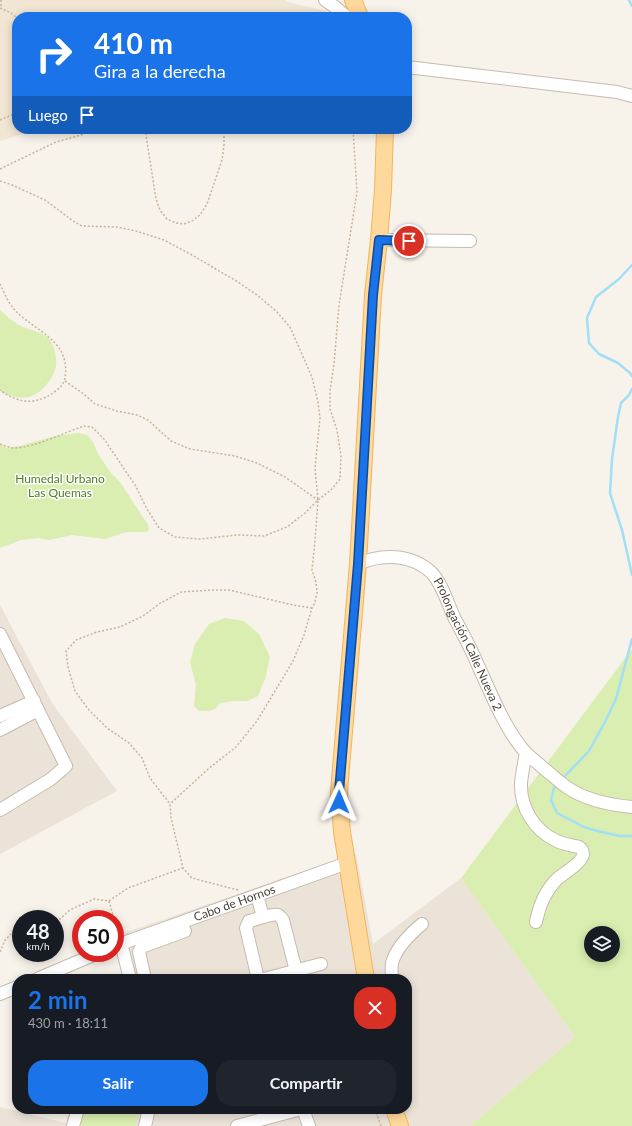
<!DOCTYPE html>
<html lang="es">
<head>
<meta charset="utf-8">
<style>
	:root { --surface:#171b24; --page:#20242c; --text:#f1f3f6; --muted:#9ea1a6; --accent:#1a73e8 }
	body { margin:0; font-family:Lato,sans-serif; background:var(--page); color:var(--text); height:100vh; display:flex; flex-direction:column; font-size:15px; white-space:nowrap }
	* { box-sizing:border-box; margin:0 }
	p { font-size:13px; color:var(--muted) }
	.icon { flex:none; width:22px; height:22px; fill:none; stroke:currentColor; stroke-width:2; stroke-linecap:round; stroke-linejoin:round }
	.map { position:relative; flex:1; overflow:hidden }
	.side { position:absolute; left:12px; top:974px; width:400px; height:140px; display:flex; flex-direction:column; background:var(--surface); border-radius:16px; box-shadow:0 2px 10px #0003 }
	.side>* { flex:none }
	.top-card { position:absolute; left:12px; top:12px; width:400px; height:122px; border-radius:16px; box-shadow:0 2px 10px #0003; background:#1a73e8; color:#fff; overflow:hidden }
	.buttons { position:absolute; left:584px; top:926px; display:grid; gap:8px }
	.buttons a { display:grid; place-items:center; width:36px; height:36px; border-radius:50%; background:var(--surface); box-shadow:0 2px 10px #0003; font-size:20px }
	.speed { position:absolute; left:12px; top:910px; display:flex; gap:8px; font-size:20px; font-weight:700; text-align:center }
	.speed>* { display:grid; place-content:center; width:52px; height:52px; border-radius:50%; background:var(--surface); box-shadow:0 2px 10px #0003; line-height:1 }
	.speed small { font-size:10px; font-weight:400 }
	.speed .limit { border:6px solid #d22; background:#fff; color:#111 }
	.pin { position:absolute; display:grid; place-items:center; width:34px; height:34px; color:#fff; margin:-17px; border:2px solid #fff; border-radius:50%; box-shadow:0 1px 4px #0007 }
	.me { position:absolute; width:44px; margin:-22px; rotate:1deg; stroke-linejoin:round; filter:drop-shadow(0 0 3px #0008) }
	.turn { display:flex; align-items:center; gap:14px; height:84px; padding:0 16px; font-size:18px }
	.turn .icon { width:52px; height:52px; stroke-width:2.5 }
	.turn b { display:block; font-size:28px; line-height:34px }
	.then { display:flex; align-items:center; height:38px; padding:0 16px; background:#0003; gap:8px; font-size:15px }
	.round { display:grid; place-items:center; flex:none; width:42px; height:42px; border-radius:16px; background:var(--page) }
	.summary { display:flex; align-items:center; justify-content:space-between; height:68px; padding:0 16px }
	h1 { font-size:24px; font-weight:700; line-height:30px; color:var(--accent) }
	.primary-button { display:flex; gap:8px; margin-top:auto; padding:8px 16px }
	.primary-button a { flex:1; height:46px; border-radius:16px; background:var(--accent); color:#fff; font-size:16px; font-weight:700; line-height:46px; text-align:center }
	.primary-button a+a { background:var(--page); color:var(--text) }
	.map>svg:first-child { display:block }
	.residential { fill:#ebe3d8 }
	.education { fill:#f1e5d3 }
	.green { fill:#d9eeb0; fill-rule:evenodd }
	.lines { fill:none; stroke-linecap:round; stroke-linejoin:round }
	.stream { stroke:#a2def8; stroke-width:2.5 }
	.minor-casing { stroke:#c6bbae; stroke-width:14 }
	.major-casing { stroke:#f1b55e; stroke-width:18 }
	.path { stroke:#c7b39b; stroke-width:1.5; stroke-dasharray:2 2; stroke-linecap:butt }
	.minor { stroke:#fff; stroke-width:12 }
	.major { stroke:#ffd89b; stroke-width:16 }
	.route-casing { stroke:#114b97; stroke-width:10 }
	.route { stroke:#1a73e8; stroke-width:7 }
	.labels { text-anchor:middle; stroke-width:3; stroke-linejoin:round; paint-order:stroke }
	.park-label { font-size:12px; fill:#508021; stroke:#fff }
	.street-label { font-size:12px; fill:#4c4237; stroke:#fff }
</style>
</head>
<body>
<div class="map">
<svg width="632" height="1126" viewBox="0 0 632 1126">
	<rect width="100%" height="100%" fill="#f7f2ea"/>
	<g class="residential">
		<path d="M0,605L52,703L117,791L0,854Z"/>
		<path d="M356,854L373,944L461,878L575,1037L470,1126H0V1107L66,1123L69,1109H407V979H124L115,944V936Z"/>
	</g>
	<path class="education" d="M0,0H285L287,2L326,11L334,17H17V129H39L0,141Z"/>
	<g class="green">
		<path d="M0,310C6,316 12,321 19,325C29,331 45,331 51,342C55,349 57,358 56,366C54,378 41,394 29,397C20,399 8,396 0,391Z"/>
		<path d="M78,433L87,435L93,442L98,454L111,473L120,482L148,525L149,530L146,532H126L105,539L72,535L49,540L38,538L21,540L0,548V444L7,448L19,446L56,436Z"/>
		<path d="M225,618L244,621L259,634L270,657L265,679L258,696L247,701H234L220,703L215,709L209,711H199L194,706L196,685L190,662L195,644L209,624Z"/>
		<path d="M632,649V1126H470L575,1037L461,878ZM591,933H613V955H591Z"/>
		<path d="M85,1109H139L135,1126H79Z"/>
	</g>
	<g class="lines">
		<g class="stream">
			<path d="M629,0L632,6"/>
			<path d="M632,265L619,279L596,297L587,318L589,343L599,354L618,363L630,373L632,376"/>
			<path d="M632,389L629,395L621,403L618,417L612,459L610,493L622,530L632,575"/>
			<path d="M562,779L589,751L605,722L616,699L632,639"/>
			<path d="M557,784L554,788L551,800L557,813L584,827L594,830L619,836H632"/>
		</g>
		<g class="minor-casing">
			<g id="minor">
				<path d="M325,0L335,7L347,17"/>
				<path d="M407,67L617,92L632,96"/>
				<path d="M379,240L470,241"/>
				<path id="s1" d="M358,564C382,553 412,554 432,573C443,585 448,605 455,619C463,634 471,648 477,663C490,691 505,730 526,753C531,758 537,762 542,767C551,774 559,782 568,788C586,800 611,805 632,807"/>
				<path d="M0,634L66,766L51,779L0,810"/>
				<path d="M0,716L34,701"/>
				<path d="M0,730L38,710"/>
				<path d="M526,753C524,763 522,773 521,783C520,807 534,830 555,840C560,843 565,844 570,845C573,846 576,846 579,847C581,848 583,851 583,854C583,862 563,874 557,879C545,891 539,906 536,922"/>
				<path d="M257,895L263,917"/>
				<path d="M121,943L130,979"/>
				<path id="s2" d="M115,946L347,863"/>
				<path d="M37,979L98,953"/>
				<path d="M145,979L139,952L141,948L144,946L185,931"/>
				<path d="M258,979L246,928L249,921C255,920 272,913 278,915C280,916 281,918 283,920L296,971"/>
				<path d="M264,979L321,964"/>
				<path d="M392,979C392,974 391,969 392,963C396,948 410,934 422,924"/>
				<path d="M0,994L17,987"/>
				<path d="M303,1109L309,1126"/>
				<path d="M73,1126L78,1109"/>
				<path d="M145,1126L149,1109"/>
				<path d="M237,1126L301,1109"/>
			</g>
		</g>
		<g class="major-casing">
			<g id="major">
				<path d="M353,0L360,17"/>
				<path d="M366,979L342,832L339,792L358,564L373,295L379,240L383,190L385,129"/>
				<path d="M394,1109L400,1126"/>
			</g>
		</g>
		<g class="path">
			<path d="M1,0V8"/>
			<path d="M0,8L11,13L17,18"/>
			<path d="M0,120L14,114L17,111"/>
			<path d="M145,129L156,199L160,210L167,219L176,223L184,224L192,221L200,215L207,204L222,160L224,145V129"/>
			<path d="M0,169L56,142L81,135L96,129"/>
			<path d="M0,181L12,185L45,200L73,221L82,226L117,227L136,231L164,240L192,255L238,282L257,295L276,311L290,327L312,377L318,402L320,418L315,468L318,500L315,541L312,570L316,582L317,593L315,602L312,608L304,635L293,661L257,721L236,747L207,770L170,804"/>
			<path d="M0,284C4,292 8,302 13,308C34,332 71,339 65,378C64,388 47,398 38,400C24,404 11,398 0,390"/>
			<path d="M65,381L84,394L95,404L117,411L137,415L148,420L171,441L190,449L235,456L257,463L285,477L318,500"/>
			<path d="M0,444C5,446 10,448 15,448C36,447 63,433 84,426L92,427L104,439L135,485L147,509L159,528L175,537L200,539L237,535L264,536L287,527L305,513L318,500L331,490L340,479L341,456L337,430L330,409V391L334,364L339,305L357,192L353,129"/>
			<path d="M238,890L192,878L183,868L171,818L170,804L150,778L142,758L129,743L107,728L89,710L75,691L68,667L66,651L76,640L97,632L120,627L143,616L159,604L181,592L213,590H229L293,605L312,608"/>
			<path d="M109,901L114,919"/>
			<path d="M55,919H60L70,910L94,899L109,901L128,888L183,868"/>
			<path d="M115,923L118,933"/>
			<path d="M0,952L5,940L21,924"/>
			<path d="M375,1109L381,1126"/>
		</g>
		<use href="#minor" class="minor"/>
		<use href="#major" class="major"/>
	</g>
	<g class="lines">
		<g class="route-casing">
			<path id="route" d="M339,802V792L358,564L373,295L379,240L409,241"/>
		</g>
		<use href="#route" class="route"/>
	</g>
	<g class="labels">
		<g class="park-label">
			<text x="60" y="483">Humedal Urbano<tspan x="60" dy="14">Las Quemas</tspan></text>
		</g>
		<g class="street-label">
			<text dy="4" stroke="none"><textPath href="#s1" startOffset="159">Prolongación Calle Nueva 2</textPath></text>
			<text dy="4" stroke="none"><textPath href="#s2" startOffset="127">Cabo de Hornos</textPath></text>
		</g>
	</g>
</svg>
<div class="buttons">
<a><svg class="icon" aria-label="layers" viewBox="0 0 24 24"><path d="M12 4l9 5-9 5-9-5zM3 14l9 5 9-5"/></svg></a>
</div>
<div class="speed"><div>48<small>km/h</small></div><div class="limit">50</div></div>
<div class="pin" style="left:409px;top:241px;background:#d93025"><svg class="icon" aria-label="arrive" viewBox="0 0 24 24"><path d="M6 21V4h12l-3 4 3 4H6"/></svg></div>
<svg class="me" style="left:339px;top:802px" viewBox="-20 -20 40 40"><path d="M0-17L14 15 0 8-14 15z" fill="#1a73e8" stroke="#fff" stroke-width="4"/></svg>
<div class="top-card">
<div class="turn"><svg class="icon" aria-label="right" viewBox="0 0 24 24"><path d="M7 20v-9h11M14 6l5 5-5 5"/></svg><div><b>410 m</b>Gira a la derecha</div></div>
<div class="then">Luego<svg class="icon" aria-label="arrive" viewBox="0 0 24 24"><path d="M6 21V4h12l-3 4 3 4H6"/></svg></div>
</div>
<section class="side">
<div class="summary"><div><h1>2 min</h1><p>430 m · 18:11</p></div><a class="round" style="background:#d93025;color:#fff"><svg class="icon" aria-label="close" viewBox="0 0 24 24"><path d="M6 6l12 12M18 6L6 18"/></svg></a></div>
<div class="primary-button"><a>Salir</a><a>Compartir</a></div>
</section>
</div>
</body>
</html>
